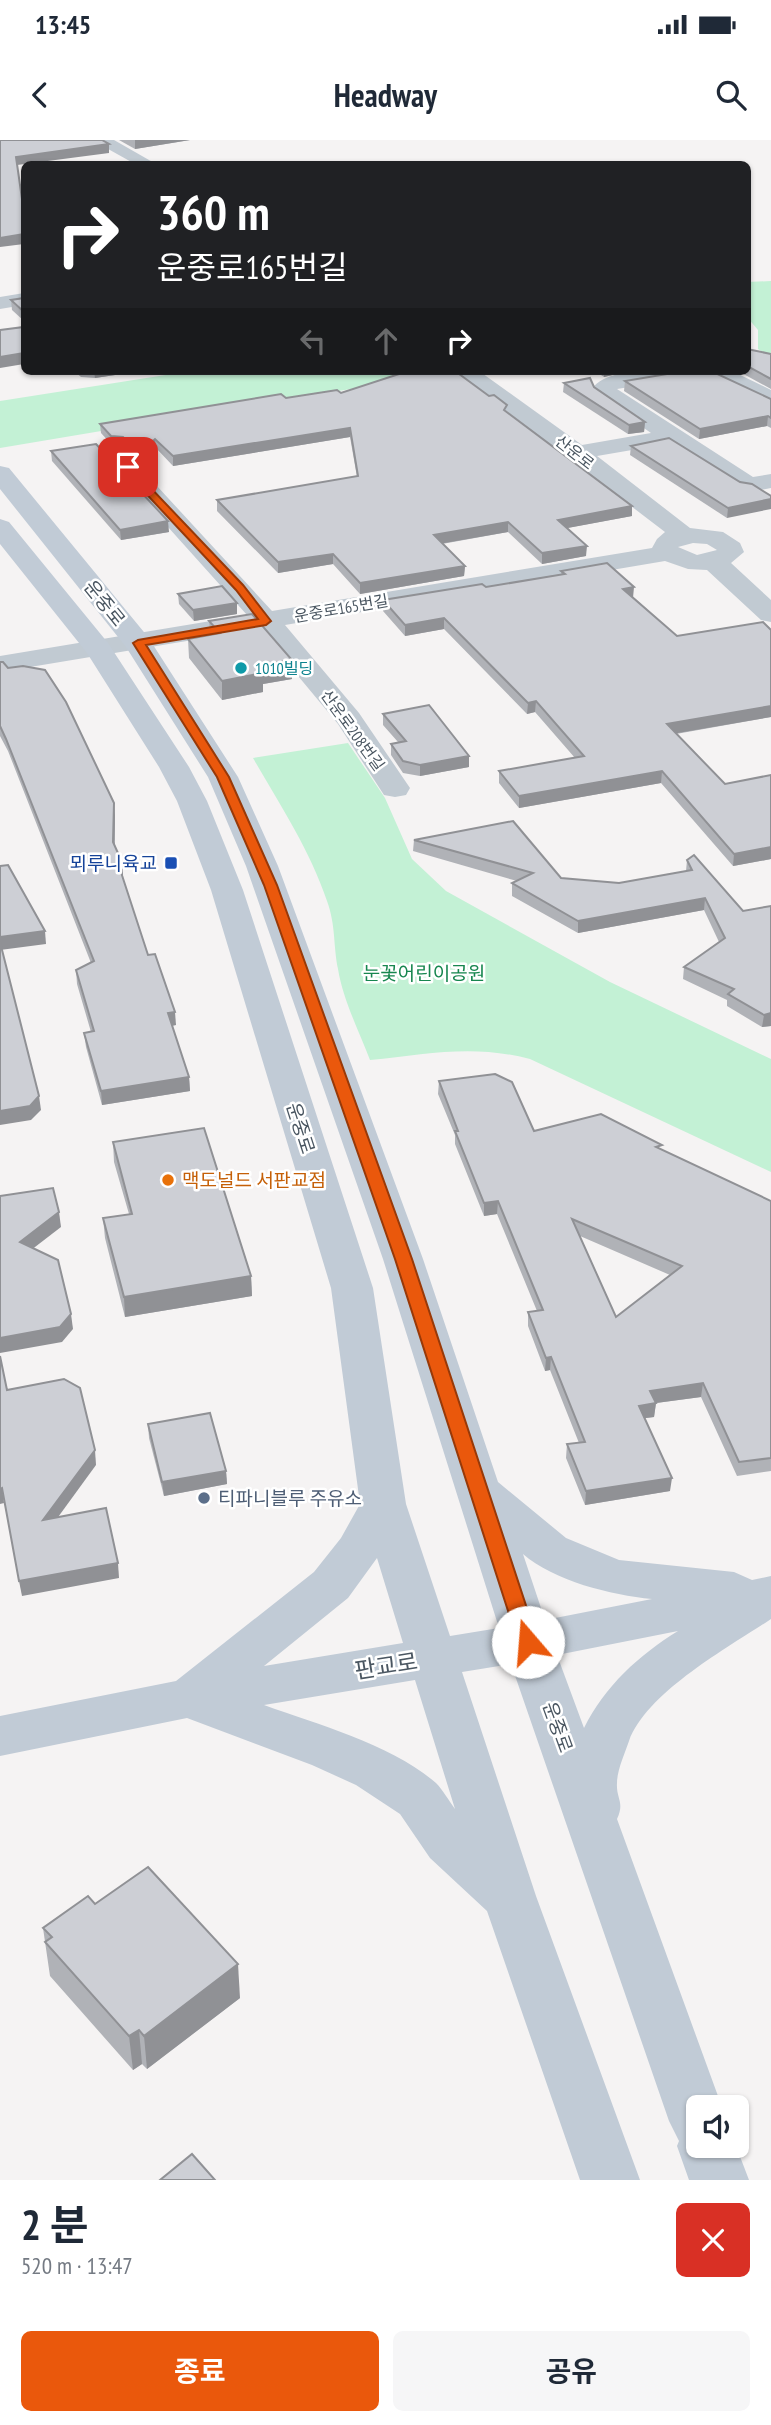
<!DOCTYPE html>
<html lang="ko">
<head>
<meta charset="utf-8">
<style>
	:root { --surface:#fff; --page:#f6f6f7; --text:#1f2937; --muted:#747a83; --accent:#ea580c }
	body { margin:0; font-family:"PT Sans Narrow","Noto Sans KR",sans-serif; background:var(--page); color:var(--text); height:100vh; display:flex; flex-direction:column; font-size:26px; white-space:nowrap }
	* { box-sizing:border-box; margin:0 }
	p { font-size:23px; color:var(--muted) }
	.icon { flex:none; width:38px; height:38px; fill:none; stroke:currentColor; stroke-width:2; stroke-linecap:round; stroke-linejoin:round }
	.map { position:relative; height:2040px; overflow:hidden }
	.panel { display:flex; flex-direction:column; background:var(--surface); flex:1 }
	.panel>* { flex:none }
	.guide { position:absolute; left:21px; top:21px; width:730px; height:214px; border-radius:10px; box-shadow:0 2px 5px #0004; background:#202124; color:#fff; overflow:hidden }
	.controls { position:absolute; left:686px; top:1955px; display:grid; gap:14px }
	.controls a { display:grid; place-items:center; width:63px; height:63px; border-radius:10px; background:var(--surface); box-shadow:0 2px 5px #0004; font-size:35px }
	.pin { position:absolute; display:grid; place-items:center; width:60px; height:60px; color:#fff; margin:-30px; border-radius:14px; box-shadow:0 4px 10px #0006 }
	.me { position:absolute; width:77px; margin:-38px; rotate:342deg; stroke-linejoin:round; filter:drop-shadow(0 0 5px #0008) }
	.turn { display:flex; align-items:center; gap:24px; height:147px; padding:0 21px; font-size:32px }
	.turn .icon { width:91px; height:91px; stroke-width:2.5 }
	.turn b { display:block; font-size:49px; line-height:60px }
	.lanes { display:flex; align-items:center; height:66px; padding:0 21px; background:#0003; justify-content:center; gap:35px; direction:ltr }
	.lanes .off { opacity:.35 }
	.round { display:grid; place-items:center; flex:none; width:74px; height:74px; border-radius:10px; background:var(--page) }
	.head { display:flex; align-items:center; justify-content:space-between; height:119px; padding:0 21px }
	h1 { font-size:42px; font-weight:700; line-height:52px }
	.action { display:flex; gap:14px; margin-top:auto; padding:14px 21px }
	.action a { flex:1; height:80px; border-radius:10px; background:var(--accent); color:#fff; font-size:28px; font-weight:700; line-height:80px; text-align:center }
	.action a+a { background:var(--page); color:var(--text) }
	.status { display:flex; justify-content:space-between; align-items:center; height:49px; padding:0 35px; background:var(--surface); direction:ltr }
	.status svg { height:19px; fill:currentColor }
	header { display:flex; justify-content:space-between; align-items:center; height:91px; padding:0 21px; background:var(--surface); font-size:32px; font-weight:700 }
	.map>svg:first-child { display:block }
	.green { fill:#c3f1d5 }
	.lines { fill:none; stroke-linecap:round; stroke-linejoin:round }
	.minor { fill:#c1cad2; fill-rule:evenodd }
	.secondary { fill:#c1cbd6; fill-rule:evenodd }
	.wall { fill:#b0b2b7; fill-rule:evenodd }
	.shaded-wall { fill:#909195 }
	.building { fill:#cdcfd5; stroke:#909195; stroke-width:2; fill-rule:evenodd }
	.route { fill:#ea580c; stroke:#983908; stroke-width:2 }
	.culture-dot { fill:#0f9aa8; stroke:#fff; stroke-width:2.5 }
	.transit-dot { fill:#1a4fb4; stroke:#fff; stroke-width:2.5 }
	.food-dot { fill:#e8710a; stroke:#fff; stroke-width:2.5 }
	.service-dot { fill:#5c6f8a; stroke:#fff; stroke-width:2.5 }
	.labels { text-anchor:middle; stroke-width:5; stroke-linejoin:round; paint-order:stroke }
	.far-street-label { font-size:16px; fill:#4a5661; stroke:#fff }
	.far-culture-label { font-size:16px; fill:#0d838f; stroke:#fff; text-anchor:start }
	.street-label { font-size:19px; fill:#4a5661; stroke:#fff }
	.transit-label { font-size:19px; fill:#164399; stroke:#fff; text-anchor:end }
	.park-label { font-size:19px; fill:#17864f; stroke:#fff }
	.food-label { font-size:19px; fill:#c56008; stroke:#fff; text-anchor:start }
	.service-label { font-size:19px; fill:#4e5e75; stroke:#fff; text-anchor:start }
	.near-street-label { font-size:23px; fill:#4a5661; stroke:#fff }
</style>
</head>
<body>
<div class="status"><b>13:45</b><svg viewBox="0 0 49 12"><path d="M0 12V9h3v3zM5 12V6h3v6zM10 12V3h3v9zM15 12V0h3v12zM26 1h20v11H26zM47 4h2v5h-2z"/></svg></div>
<header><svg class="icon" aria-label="back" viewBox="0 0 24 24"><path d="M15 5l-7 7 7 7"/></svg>Headway<svg class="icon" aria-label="search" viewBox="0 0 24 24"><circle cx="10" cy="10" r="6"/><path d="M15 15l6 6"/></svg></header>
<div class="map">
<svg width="771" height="2040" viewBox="0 0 771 2040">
	<rect width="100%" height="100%" fill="#f5f3f3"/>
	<g class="green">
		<path d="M771,141V217L758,209V190L747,177V142Z"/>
		<path d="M191,231H443L446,233L0,308V261Z"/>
		<path d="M348,603L385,658L412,719L446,751L610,842L771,919V1032L530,919C473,904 428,914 370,920C359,891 343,860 338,829C333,804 336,786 327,761C310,710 280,665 253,618Z"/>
	</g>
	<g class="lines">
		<g class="minor">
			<path d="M92,0H114L156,24H135Z"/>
			<path d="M24,153V165L0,169V157Z"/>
			<path d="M454,231H479L582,305L651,293L595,254L592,249C608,225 670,231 697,231L694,236L686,238L617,249L753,337L771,334V348L749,352L740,350L667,304L597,316L690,388L723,392L740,403L744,412L731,423L771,460V482L761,480L707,430L688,429L665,421L285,485L359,573L410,648L406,655L395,657L384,655L338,584L259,489L0,532V516L247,475L106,318L102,313L106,308H122L272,471L652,408L657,399L665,392ZM693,403L707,404L717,410L697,415L678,407Z"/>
			<path d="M704,231H732L771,250V266L707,236Z"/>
		</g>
		<path class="secondary" d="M0,326L9,328L148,497L238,637L278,726L423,1119L498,1342L566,1398L619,1420L734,1432L752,1440L771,1436V1479C729,1507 647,1552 629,1601C625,1613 617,1630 617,1643C616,1659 625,1662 617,1679L722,1967H698V2006H736L749,2040H689L677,2006L679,2001L669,1981L511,1524L462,1532L536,1756L640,2040H580L487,1771L430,1718L400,1674L356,1645L312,1625L187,1578L0,1616V1576L176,1541L314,1432L341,1398L360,1364L331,1148L211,750L177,661L159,627L87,513L0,404V379L9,382L108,503L189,627L207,661L243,750L373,1148L406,1364L450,1496L499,1488L383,1119L246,726L208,637L126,507L0,349ZM523,1414C554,1441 611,1455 652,1459L545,1480ZM377,1418L403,1503L264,1526L348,1458ZM678,1491C639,1515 605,1546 584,1588L557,1515ZM415,1540L455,1669C449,1661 443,1650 436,1643C391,1604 319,1585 264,1565Z"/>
	</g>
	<g class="wall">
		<path d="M119,0H190L135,9Z"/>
		<path d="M24,158V181L12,170L11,160Z"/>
		<path d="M747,209L771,214V249L738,231H747Z"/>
		<path d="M74,231H142L95,238L81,237Z"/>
		<path d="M598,231H629L604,237L598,233Z"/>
		<path d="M625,241L771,259V288L767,286L699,299L624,251Z"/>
		<path d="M564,243L594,247L645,282L644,292L628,294L563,252Z"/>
		<path d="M341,253L507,272L632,376L567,388L586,416L542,424L508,392L442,404L465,426L464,436L360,454L333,424L278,433L217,371V360L357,337L350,297L173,326L156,308L140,324L124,306L112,305L101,293L100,284L286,258Z"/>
		<path d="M631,306L740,342L727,378L630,315Z"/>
		<path d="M51,311L169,392L121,400L52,321Z"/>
		<path d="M561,431L633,457L677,496L771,490V577L676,594L725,644L771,635V719L733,726L661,643L519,668L499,643V631L575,618L535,572L527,574L444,489L405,496L383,471V460L486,447L561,434Z"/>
		<path d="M178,454L237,474L194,481L179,464Z"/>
		<path d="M209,481L292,520V539L263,544V552L222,560L189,518L188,499L210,495Z"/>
		<path d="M0,522L114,663L115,676V705L123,735H122L148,815L176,885L172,886L189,937L190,951L102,965L86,907L84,893L91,892L77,844L76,830L91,823L8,611L0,596Z"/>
		<path d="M383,574L469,616V627L420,636L403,633L391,615V604L398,602L383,585Z"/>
		<path d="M414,700L561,738L619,743L686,731L687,720L743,771L771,766V886L762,887L727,866V860L683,839L684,827L719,802L704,770L578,793L512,756V743L517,741L413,711Z"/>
		<path d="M439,941L534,991L661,1010L771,1061V1331L737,1336L701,1257L656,1263L654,1277L645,1278L670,1351L585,1365L566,1318L567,1304L579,1303L550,1230L545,1231L528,1186V1172L537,1171L497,1074L484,1076L455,1004V995L438,954ZM580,1096L670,1135L616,1177Z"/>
		<path d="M113,1002L251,1136L252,1156L125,1177L105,1098L103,1078L129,1074L114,1022Z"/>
		<path d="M148,1284L226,1331L227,1344L164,1356L149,1298Z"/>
		<path d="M95,1764L240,1858L147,1929L142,1924L133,1930L50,1836L43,1788Z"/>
	</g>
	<g class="shaded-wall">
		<path d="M135,0H190L135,9Z"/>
		<path d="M109,4V13L17,25L16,17Z"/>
		<path d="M24,94V104L0,107V98Z"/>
		<path d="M24,213V224L0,228V217Z"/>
		<path d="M94,231H142L95,238Z"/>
		<path d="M604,231H629L604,237Z"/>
		<path d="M768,276L767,286L699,299L700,289Z"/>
		<path d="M645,282L644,292L628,294L629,285Z"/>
		<path d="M350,288V297L173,326V316Z"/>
		<path d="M155,299L156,308L140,324L139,314Z"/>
		<path d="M771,359V369L727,378L728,368Z"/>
		<path d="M632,366V376L557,390L558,380Z"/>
		<path d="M168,381L169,392L121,400L120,390Z"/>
		<path d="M508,382V392L433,405L434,395Z"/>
		<path d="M587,406L586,416L542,424V413Z"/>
		<path d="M333,414V424L278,433V422Z"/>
		<path d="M465,426L464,436L360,454V443Z"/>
		<path d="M634,447L633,458L623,449Z"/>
		<path d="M237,463V474L194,481L193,470Z"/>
		<path d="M444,478V489L405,496V485Z"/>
		<path d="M292,520V539L263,544V552L222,560V541L257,526Z"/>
		<path d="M536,561L535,572L527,574L528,563Z"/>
		<path d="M771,566V577L666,595L667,584Z"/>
		<path d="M469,616V627L420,636V625Z"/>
		<path d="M662,631L661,643L519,668V656Z"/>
		<path d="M114,663L115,676L114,715L113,702Z"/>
		<path d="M771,707V719L733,726L734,714Z"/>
		<path d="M122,722L123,735L119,736L118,723Z"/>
		<path d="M705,758L704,770L578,793V781Z"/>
		<path d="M45,791L46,804L0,810V797Z"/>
		<path d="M175,872L176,885L169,886L168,873Z"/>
		<path d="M771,873V886L762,887L764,875Z"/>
		<path d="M189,937L190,951L102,965L101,951Z"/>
		<path d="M39,956L41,970L31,980L0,985V971Z"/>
		<path d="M498,1061L497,1074L484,1076V1063Z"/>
		<path d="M59,1072L61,1087L22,1117L20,1102Z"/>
		<path d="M251,1136L252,1156L125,1177L124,1157Z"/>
		<path d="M71,1174L73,1189L62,1202L0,1213V1198Z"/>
		<path d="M551,1217L550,1230L545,1231L546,1218Z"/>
		<path d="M703,1243L701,1257L656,1263L654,1277L638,1279L639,1266L650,1251Z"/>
		<path d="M95,1310L96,1325L45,1395L43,1380Z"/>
		<path d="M226,1331L227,1344L164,1356L162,1342Z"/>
		<path d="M672,1338L670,1351L585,1365L586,1351Z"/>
		<path d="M2,1348L4,1363L0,1364V1349Z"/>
		<path d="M118,1423L119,1438L22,1456L19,1441Z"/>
		<path d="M238,1824L240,1858L147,1929L144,1896Z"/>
		<path d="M139,1890L142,1924L133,1930L129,1896Z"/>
	</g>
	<g class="building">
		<path d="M0,0H102L109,4L16,17L23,66H24V94L0,98Z"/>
		<path d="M24,158V172L11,160Z"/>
		<path d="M24,187V213L0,217V190Z"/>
		<path d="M747,209L771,214V239L747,226Z"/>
		<path d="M422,231H455L489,256L494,255L507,265L504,270L632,366L558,380L587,406L542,413L508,382L434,395L465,426L360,443L333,414L278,422L217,360L358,336L350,288L173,316L155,299L139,314L123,297L111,296L100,284L281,254L286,258L337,250L341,253L399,234Z"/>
		<path d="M685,231H711L771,259V278L768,276L700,289L625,241Z"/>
		<path d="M590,238L594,247L645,282L629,285L564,243Z"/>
		<path d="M669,298L740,342L752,344L771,356V359L728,368L631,306Z"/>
		<path d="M96,304L168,381L120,390L51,311Z"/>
		<path d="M607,423L634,447L623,449L677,496L763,482L771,490V566L667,584L725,644L771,635V707L734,714L662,631L519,656L499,631L584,616L536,561L528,563L444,478L405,485L383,460L482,444L486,447L565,434L561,431Z"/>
		<path d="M222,446L237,463L193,470L178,454Z"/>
		<path d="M252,474L292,520L257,526L262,533L222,541L188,499L220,493L209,481Z"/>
		<path d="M0,522H3L8,528L23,526L45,530L66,562L114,663L113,702L122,722L118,723L148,815L155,814L175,872L168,873L189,937L101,951L84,893L94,891L76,830L94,821L6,599L0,586Z"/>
		<path d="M429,565L469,616L420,625L403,621L391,604L406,601L383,574Z"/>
		<path d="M513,681L561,738L619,743L692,730L687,720L694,715L743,771L771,766V873L764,875L728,854L734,849L684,827L725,798L705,758L578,781L512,743L533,733L414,700Z"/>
		<path d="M8,725L45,791L0,797V726Z"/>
		<path d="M0,802L39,956L30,966L0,971Z"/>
		<path d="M495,934L512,942L534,991L601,974L662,1005L656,1007L771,1061V1318L739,1322L703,1243L650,1251L656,1263L639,1266L672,1338L586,1351L567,1304L585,1302L551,1217L546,1218L528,1172L543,1170L498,1061L484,1063L455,991H458L439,941ZM572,1079L682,1126L616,1177Z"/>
		<path d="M204,988L251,1136L124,1157L103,1078L132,1074L113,1002Z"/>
		<path d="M53,1048L59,1072L20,1102L58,1120L71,1174L60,1187L0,1198V1056Z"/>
		<path d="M0,1216L7,1250L64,1239L80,1248L95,1310L43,1380L106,1368L118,1423L19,1441L2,1348L0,1349Z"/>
		<path d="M210,1273L226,1331L162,1342L148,1284Z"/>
		<path d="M148,1727L238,1824L144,1896L139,1890L129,1896L45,1802L52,1797L43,1788L88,1756L95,1764Z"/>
		<path d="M192,2014L215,2040H160Z"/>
	</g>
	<path class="route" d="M128,324L243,445L271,481L266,485L146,505L229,637L277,745L412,1119L538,1502L535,1508L528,1510L521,1508L518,1502L395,1119L264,745L217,637L133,503L138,500L258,479L236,450L124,330L123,327Z"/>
	<circle class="culture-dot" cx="241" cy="528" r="7"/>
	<rect class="transit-dot" x="164" y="716" width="14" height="14" rx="3.5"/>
	<circle class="food-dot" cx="168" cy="1040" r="7"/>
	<circle class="service-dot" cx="204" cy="1358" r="7"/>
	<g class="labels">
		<g class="far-street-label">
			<text transform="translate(575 312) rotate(38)" y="6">산운로</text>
			<text transform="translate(341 468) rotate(-10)" y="6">운중로165번길</text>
			<text transform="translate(353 590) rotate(54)" y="6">산운로208번길</text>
		</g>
		<g class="far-culture-label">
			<text x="255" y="534">1010빌딩</text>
		</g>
		<g class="street-label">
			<text transform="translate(105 463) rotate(51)" y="7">운중로</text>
			<text transform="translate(301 988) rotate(72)" y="7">운중로</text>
			<text transform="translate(558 1587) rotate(70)" y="7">운중로</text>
		</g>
		<g class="transit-label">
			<text x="157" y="730">뫼루니육교</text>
		</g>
		<g class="park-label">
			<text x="424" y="840">눈꽃어린이공원</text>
		</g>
		<g class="food-label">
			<text x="182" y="1047">맥도널드 서판교점</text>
		</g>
		<g class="service-label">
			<text x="218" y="1365">티파니블루 주유소</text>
		</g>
		<g class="near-street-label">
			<text transform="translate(386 1526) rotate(-9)" y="8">판교로</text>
		</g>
	</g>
</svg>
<div class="controls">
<a><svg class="icon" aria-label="sound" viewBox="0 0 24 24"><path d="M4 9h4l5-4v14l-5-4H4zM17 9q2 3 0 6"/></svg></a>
</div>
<div class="pin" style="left:128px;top:327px;background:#d93025"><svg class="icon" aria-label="arrive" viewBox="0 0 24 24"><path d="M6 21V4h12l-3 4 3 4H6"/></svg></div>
<svg class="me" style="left:528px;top:1502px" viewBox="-20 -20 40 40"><circle r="19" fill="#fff"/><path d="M0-13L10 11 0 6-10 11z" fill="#ea580c"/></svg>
<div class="guide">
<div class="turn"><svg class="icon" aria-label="right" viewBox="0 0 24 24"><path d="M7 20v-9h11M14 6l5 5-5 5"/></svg><div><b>360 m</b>운중로165번길</div></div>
<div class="lanes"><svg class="icon off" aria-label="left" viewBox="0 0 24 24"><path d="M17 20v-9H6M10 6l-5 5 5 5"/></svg><svg class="icon off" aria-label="ahead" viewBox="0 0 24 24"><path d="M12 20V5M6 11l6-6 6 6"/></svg><svg class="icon" aria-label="right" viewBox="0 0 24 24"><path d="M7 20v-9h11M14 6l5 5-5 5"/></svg></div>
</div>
</div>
<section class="panel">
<div class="head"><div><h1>2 분</h1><p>520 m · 13:47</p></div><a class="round" style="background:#d93025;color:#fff"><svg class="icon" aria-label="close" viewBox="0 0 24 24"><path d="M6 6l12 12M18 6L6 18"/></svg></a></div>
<div class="action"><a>종료</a><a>공유</a></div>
</section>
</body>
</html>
